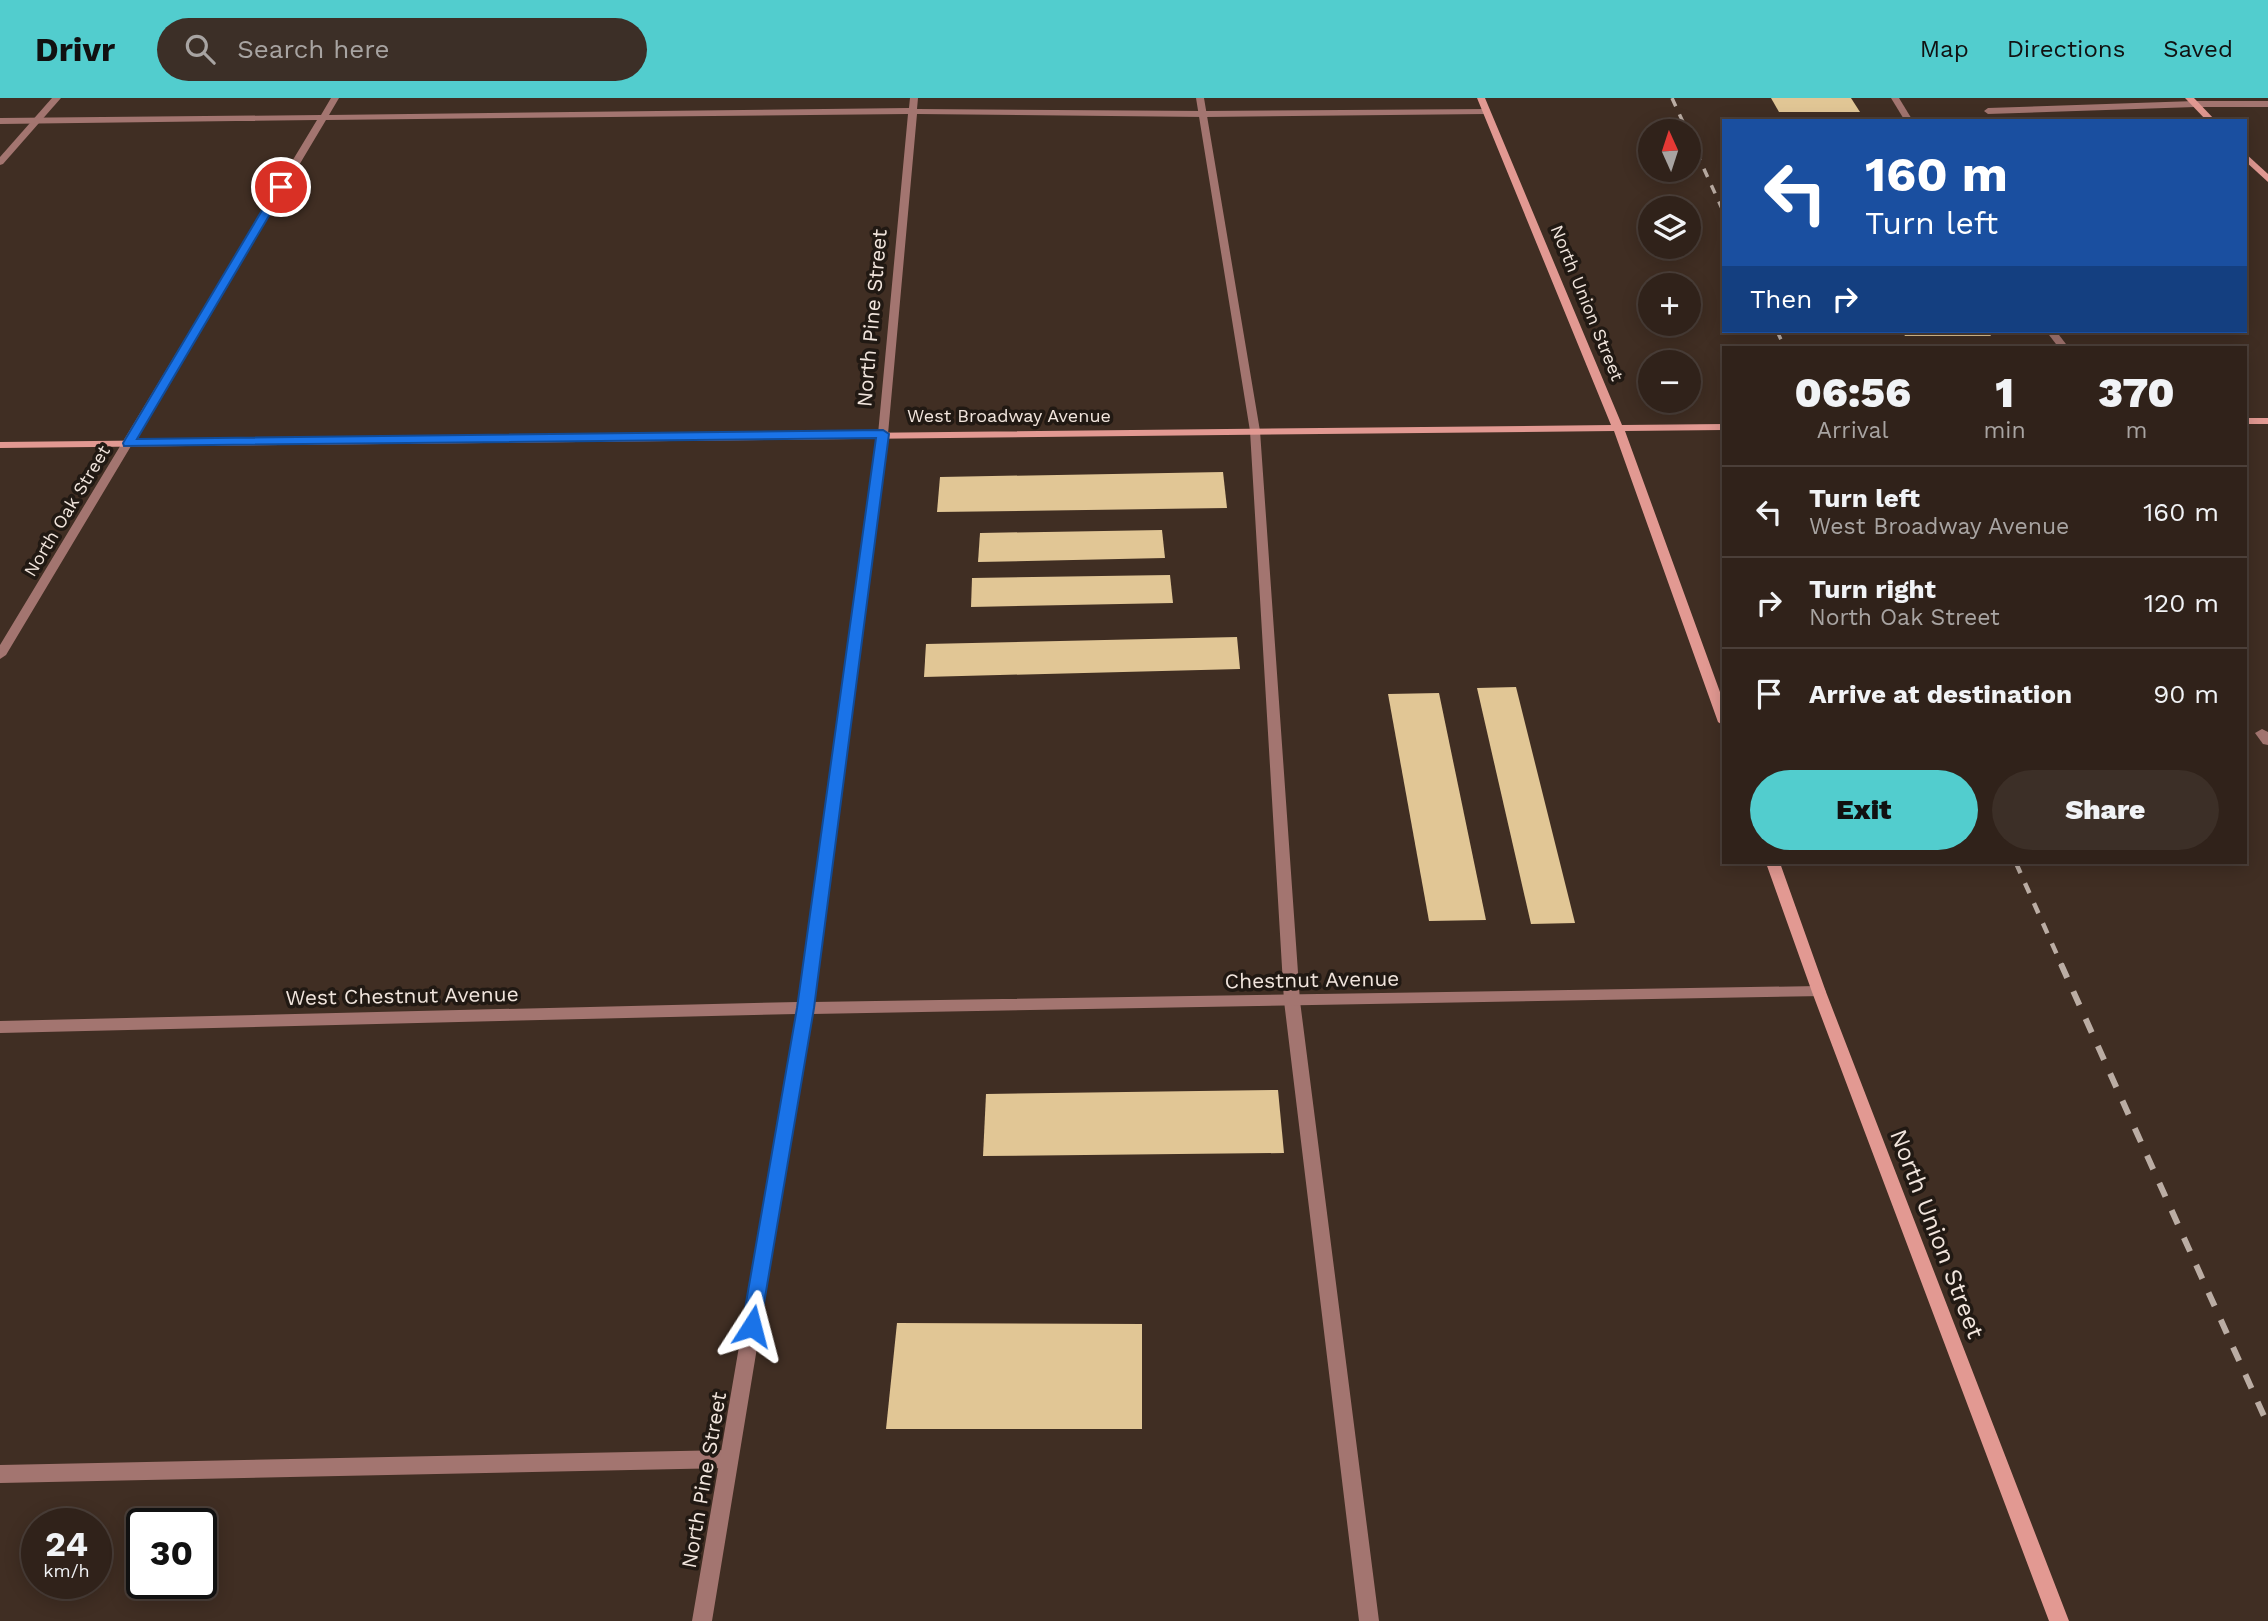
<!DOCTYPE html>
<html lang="en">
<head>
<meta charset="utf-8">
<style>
	:root { --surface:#30221a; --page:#3c2f27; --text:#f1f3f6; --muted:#a8a4a2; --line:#4b3f39; --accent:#52cdce }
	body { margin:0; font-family:"Work Sans",sans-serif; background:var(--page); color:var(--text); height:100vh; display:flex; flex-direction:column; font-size:26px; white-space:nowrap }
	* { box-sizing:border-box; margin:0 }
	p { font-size:23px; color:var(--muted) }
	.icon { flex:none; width:38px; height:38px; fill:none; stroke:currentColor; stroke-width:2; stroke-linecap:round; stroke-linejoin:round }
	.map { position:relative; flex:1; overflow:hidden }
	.sheet { position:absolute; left:1722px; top:248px; width:525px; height:518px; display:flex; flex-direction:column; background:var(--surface); border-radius:0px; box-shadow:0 4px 18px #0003,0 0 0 2px var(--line) }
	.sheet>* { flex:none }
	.hud { position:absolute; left:1722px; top:21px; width:525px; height:214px; border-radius:0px; box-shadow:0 4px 18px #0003,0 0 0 2px var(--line); background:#1a4fa0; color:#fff; overflow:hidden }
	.needle { width:46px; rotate:357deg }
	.fabs { position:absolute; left:1638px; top:21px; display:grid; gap:14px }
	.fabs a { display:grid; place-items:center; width:63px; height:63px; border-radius:50%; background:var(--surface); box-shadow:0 4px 18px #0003,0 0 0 2px var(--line); font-size:35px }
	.speed { position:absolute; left:21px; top:1410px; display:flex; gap:14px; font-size:35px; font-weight:700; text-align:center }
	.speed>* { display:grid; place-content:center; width:91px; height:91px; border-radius:50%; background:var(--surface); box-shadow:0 4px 18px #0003,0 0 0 2px var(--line); line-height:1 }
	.speed small { font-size:18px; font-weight:400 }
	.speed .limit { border:4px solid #111; border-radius:10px; background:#fff; color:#111 }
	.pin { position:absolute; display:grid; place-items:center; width:60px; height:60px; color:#fff; margin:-30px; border:4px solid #fff; border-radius:50%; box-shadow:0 2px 7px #0007 }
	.me { position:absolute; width:77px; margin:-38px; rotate:9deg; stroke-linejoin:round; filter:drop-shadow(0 0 5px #0008) }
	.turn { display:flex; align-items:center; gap:24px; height:147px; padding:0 28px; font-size:32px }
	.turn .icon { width:91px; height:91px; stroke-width:2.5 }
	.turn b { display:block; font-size:49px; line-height:60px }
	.then { display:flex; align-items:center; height:66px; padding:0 28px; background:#0003; gap:14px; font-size:26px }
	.eta { display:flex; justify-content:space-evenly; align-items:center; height:119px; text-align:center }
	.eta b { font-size:42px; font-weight:800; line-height:49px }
	.button { display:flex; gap:14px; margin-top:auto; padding:14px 28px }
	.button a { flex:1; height:80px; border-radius:42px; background:var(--accent); color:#111; font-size:28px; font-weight:800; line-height:80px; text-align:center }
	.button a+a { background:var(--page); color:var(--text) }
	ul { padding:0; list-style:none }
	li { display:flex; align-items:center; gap:21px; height:91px; padding:0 28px; border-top:2px solid var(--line) }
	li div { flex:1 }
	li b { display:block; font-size:26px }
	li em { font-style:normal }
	header { display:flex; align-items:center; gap:42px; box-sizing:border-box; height:98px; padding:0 35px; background:var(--accent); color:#111 }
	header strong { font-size:33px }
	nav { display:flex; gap:38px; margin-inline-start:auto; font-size:24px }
	.search { width:490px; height:63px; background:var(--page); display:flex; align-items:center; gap:18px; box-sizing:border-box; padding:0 24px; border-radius:38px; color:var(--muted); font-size:26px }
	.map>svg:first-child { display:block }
	.building { fill:#e1c695 }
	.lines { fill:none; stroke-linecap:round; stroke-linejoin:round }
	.lane { fill:#a37570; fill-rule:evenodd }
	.street { fill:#a37570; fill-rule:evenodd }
	.secondary { fill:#e29992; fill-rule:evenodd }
	.rail-far2 { stroke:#bbada4; stroke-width:3.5; stroke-dasharray:9 9; stroke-linecap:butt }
	.rail-far1 { stroke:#bbada4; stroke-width:4.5; stroke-dasharray:11 11; stroke-linecap:butt }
	.rail { stroke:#bbada4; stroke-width:6; stroke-dasharray:15 15; stroke-linecap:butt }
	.route { fill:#1a73e8; stroke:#114b97; stroke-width:2 }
	.labels { text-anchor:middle; stroke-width:7; stroke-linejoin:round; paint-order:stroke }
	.far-street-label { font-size:18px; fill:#f1e5dd; stroke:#211913 }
	.street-label { font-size:21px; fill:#f1e5dd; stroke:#211913 }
	.near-street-label { font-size:24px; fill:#f1e5dd; stroke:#211913 }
</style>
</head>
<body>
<header>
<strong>Drivr</strong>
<div class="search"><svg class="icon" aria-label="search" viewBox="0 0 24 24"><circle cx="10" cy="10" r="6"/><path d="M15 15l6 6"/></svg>Search here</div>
<nav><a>Map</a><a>Directions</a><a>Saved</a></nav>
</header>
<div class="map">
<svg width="2268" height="1523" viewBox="0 0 2268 1523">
	<rect width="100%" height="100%" fill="#402e23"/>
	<g class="building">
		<path d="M1771,0H1851L1860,14H1779Z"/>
		<path d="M1902,233H1988L1991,238H1905Z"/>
		<path d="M1223,374L1227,410L937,414L940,379Z"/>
		<path d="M1162,432L1165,460L978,464L980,435Z"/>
		<path d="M1170,477L1173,505L971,509L972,480Z"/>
		<path d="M1237,539L1240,571L924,579L926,546Z"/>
		<path d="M1516,589L1575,825L1531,826L1477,590Z"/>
		<path d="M1439,595L1486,822L1429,823L1388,596Z"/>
		<path d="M1278,992L1284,1055L983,1058L986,996Z"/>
		<path d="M897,1225L1142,1226V1331H886Z"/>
	</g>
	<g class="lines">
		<g class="lane">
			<path d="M52,0H61L3,66L0,67V59Z"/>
			<path d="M1196,0H1204L1260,333L1300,903L1379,1523H1359L1284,903L1250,333Z"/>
			<path d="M1891,0H1899L1913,23H1905Z"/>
			<path d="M2046,233H2056L2069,250H2059Z"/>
			<path d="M2262,631L2268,634V647L2263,646L2255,635Z"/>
			<path d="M729,1352L736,1355L738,1361L736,1367L729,1370L0,1385V1367Z"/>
		</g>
		<g class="street">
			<path d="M331,0H339L329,17L909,10L910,0H918L917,11L1205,13L1489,11L1490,13L1486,16L1205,19L917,16L888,336L813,904L1819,888L1824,890L1826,894L1824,898L812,916L712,1523H692L796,916L0,935V923L798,904L878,336L908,16L326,22L6,557L0,561V547L317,22L0,26V20L321,17Z"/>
			<path d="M2195,3H2268V9H2195L1988,16L1984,13L1988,10Z"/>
		</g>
		<g class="secondary">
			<path d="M1477,0H1485L1622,327L1724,326V332L1625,333L1724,605V628L1718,624L1614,333L0,350V344L1611,327Z"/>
			<path d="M2185,0H2194L2216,23H2207Z"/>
			<path d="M2245,55L2268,76V84L2245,63Z"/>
			<rect x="2245" y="320" width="23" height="6"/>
			<path d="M1766,765H1780L1826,894L2069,1523H2049L1812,894Z"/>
		</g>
		<g class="rail-far2">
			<path d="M1672,0L1687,33"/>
			<path d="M1689,38L1724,115"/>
			<path d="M1777,233L1785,250"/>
		</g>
		<path class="rail-far1" d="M2016,765L2062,868"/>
		<path class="rail" d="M2061,866L2268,1327"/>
	</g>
	<path class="route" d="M281,86L286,89L137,341L883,332L889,336L814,910L759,1235L752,1237L745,1235L742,1228L797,910L876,340L124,348L123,345L276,89Z"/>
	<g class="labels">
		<g class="far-street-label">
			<text transform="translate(1587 205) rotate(68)" y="6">North Union Street</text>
			<text x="1009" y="324">West Broadway Avenue</text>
			<text transform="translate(67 413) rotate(-59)" y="6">North Oak Street</text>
		</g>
		<g class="street-label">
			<text transform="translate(872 220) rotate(-85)" y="7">North Pine Street</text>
			<text transform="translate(1312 882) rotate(-1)" y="7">Chestnut Avenue</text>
			<text transform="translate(402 898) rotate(-1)" y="7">West Chestnut Avenue</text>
			<text transform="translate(704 1382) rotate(-80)" y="7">North Pine Street</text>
		</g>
		<g class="near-street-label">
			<text transform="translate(1937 1136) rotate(69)" y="8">North Union Street</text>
		</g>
	</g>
</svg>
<div class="fabs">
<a><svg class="needle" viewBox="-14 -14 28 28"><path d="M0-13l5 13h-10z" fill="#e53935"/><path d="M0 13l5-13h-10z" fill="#a8a4a2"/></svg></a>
<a><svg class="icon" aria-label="layers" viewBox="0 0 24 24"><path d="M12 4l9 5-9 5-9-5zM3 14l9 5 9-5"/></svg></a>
<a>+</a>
<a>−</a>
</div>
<div class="speed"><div>24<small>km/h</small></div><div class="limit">30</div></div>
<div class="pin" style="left:281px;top:89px;background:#d93025"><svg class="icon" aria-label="arrive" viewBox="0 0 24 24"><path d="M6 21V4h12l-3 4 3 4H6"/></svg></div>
<svg class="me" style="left:752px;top:1228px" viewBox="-20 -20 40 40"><path d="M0-17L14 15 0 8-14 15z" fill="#1a73e8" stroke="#fff" stroke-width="4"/></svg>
<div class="hud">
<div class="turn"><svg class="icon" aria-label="left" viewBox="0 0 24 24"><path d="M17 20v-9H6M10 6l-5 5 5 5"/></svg><div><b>160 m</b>Turn left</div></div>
<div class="then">Then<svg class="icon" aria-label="right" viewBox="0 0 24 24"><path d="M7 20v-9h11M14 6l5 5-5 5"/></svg></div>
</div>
<section class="sheet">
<div class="eta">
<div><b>06:56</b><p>Arrival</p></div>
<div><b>1</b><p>min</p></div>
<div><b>370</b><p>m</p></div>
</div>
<ul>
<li><svg class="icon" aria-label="left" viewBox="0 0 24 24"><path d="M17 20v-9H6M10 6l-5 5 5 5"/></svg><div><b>Turn left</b><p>West Broadway Avenue</p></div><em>160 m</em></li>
<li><svg class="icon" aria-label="right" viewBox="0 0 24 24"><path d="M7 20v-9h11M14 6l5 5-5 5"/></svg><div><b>Turn right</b><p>North Oak Street</p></div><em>120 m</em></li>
<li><svg class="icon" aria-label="arrive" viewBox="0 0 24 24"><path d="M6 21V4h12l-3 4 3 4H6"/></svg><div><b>Arrive at destination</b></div><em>90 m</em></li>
</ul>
<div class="button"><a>Exit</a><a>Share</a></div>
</section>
</div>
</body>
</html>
